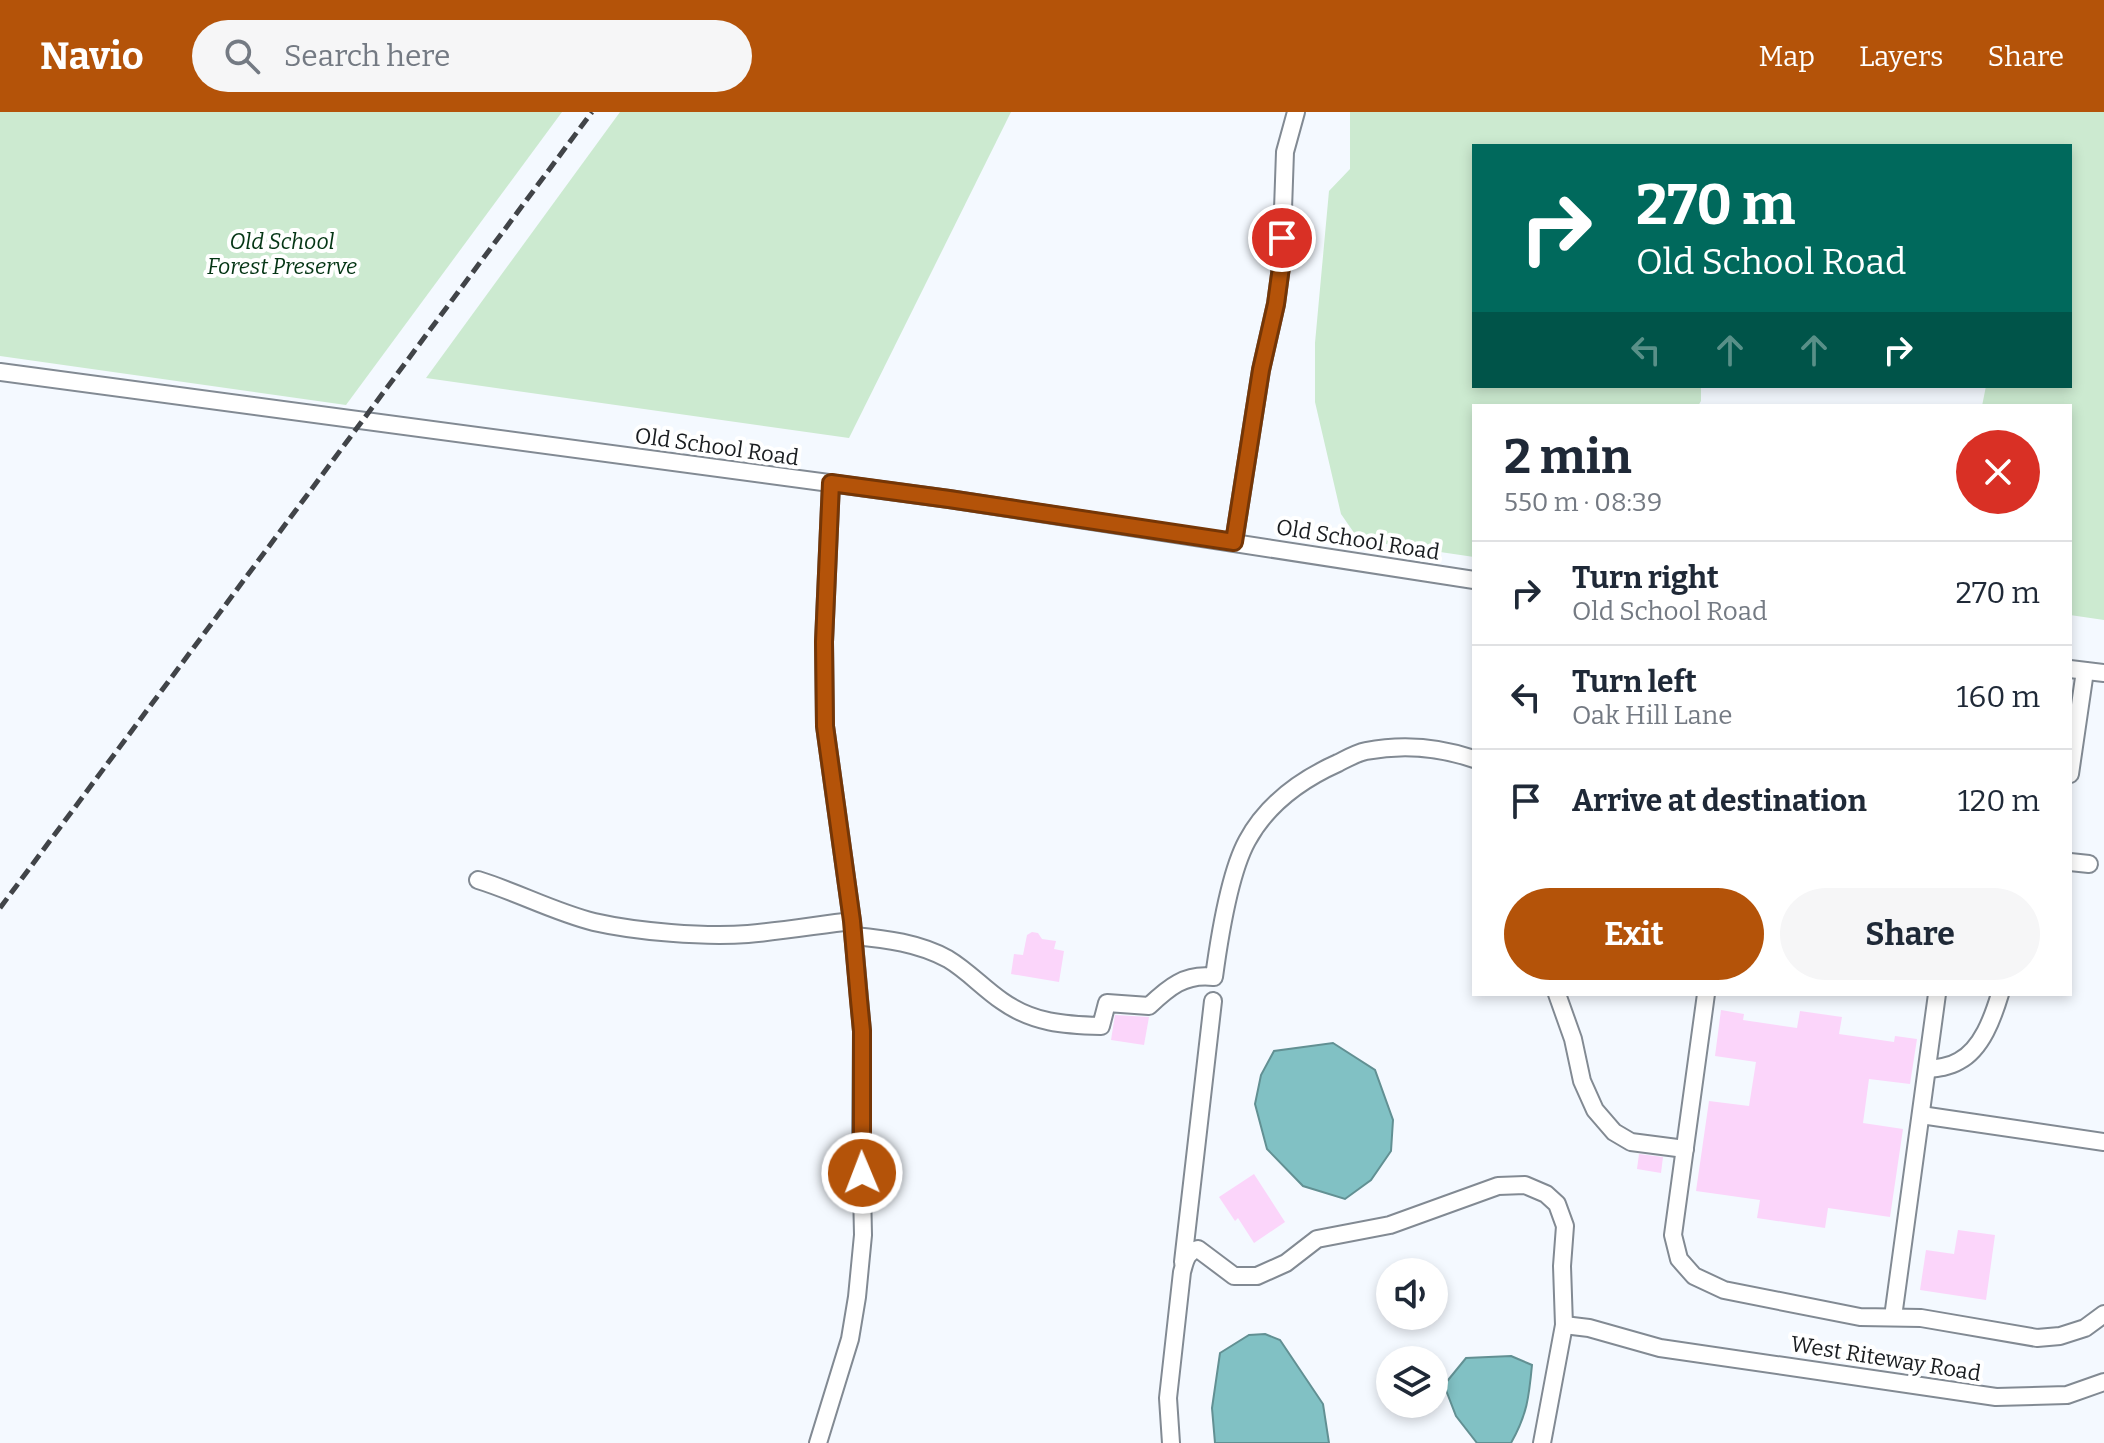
<!DOCTYPE html>
<html lang="en">
<head>
<meta charset="utf-8">
<style>
	:root { --surface:#fff; --page:#f6f6f7; --text:#1f2937; --muted:#747a83; --line:#e0e1e3; --accent:#b45309 }
	body { margin:0; font-family:Bitter,serif; background:var(--page); color:var(--text); height:100vh; display:flex; flex-direction:column; font-size:30px; white-space:nowrap }
	* { box-sizing:border-box; margin:0 }
	p { font-size:26px; color:var(--muted) }
	.icon { flex:none; width:44px; height:44px; fill:none; stroke:currentColor; stroke-width:2; stroke-linecap:round; stroke-linejoin:round }
	.map { position:relative; flex:1; overflow:hidden }
	.sheet { position:absolute; left:1472px; top:292px; width:600px; height:592px; display:flex; flex-direction:column; background:var(--surface); border-radius:0px; box-shadow:0 4px 12px #0003 }
	.sheet>* { flex:none }
	.banner { position:absolute; left:1472px; top:32px; width:600px; height:244px; border-radius:0px; box-shadow:0 4px 12px #0003; background:#00695c; color:#fff; overflow:hidden }
	.tools { position:absolute; left:1376px; top:1146px; display:grid; gap:16px }
	.tools a { display:grid; place-items:center; width:72px; height:72px; border-radius:50%; background:var(--surface); box-shadow:0 4px 12px #0003; font-size:40px }
	.pin { position:absolute; display:grid; place-items:center; width:68px; height:68px; color:#fff; margin:-34px; border:4px solid #fff; border-radius:50%; box-shadow:0 2px 8px #0007 }
	.me { position:absolute; width:88px; margin:-44px; rotate:359deg; stroke-linejoin:round; filter:drop-shadow(0 0 6px #0008) }
	.turn { display:flex; align-items:center; gap:28px; height:168px; padding:0 32px; font-size:36px }
	.turn .icon { width:104px; height:104px; stroke-width:2.5 }
	.turn b { display:block; font-size:56px; line-height:68px }
	.lanes { display:flex; align-items:center; height:76px; padding:0 32px; background:#0003; justify-content:center; gap:40px; direction:ltr }
	.lanes .off { opacity:.35 }
	.round { display:grid; place-items:center; flex:none; width:84px; height:84px; border-radius:42px; background:var(--page) }
	.summary { display:flex; align-items:center; justify-content:space-between; height:136px; padding:0 32px }
	h1 { font-size:48px; font-weight:700; line-height:60px }
	.cta { display:flex; gap:16px; margin-top:auto; padding:16px 32px }
	.cta a { flex:1; height:92px; border-radius:48px; background:var(--accent); color:#fff; font-size:32px; font-weight:700; line-height:92px; text-align:center }
	.cta a+a { background:var(--page); color:var(--text) }
	ul { padding:0; list-style:none }
	li { display:flex; align-items:center; gap:24px; height:104px; padding:0 32px; border-top:2px solid var(--line) }
	li div { flex:1 }
	li b { display:block; font-size:30px }
	li em { font-style:normal }
	header { display:flex; align-items:center; gap:48px; box-sizing:border-box; height:112px; padding:0 40px; background:var(--accent); color:#fff }
	header strong { font-size:38px }
	nav { display:flex; gap:44px; margin-inline-start:auto; font-size:28px }
	.search { width:560px; height:72px; background:var(--page); display:flex; align-items:center; gap:20px; box-sizing:border-box; padding:0 28px; border-radius:44px; color:var(--muted); font-size:30px }
	.map>svg:first-child { display:block }
	.green { fill:#ccead0 }
	.water { fill:#81c1c4; stroke:#629093; stroke-width:2 }
	.building { fill:#fbd5fa }
	.lines { fill:none; stroke-linecap:round; stroke-linejoin:round }
	.minor-casing { stroke:#828a93; stroke-width:20 }
	.minor { stroke:#fff; stroke-width:16 }
	.rail { stroke:#414448; stroke-width:5; stroke-dasharray:12 6; stroke-linecap:butt }
	.route-casing { stroke:#753606; stroke-width:20 }
	.route { stroke:#b45309; stroke-width:14 }
	.labels { text-anchor:middle; stroke-width:8; stroke-linejoin:round; paint-order:stroke }
	.park-label { font-size:22px; font-style:italic; fill:#043514; stroke:#fff }
	.street-label { font-size:22px; fill:#1a1d20; stroke:#fff }
</style>
</head>
<body>
<header>
<strong>Navio</strong>
<div class="search"><svg class="icon" aria-label="search" viewBox="0 0 24 24"><circle cx="10" cy="10" r="6"/><path d="M15 15l6 6"/></svg>Search here</div>
<nav><a>Map</a><a>Layers</a><a>Share</a></nav>
</header>
<div class="map">
<svg width="2104" height="1331" viewBox="0 0 2104 1331">
	<rect width="100%" height="100%" fill="#f4f9ff"/>
	<g class="green">
		<path d="M0,0H562L346,293L0,244Z"/>
		<path d="M620,0H1011L849,326L426,266Z"/>
		<path d="M1350,0H2104V508L2070,503V294H1982L1986,274H2070V34H1474V274H1701V289L1698,294H1474V445L1359,428L1341,402L1315,290V231L1329,79L1350,57Z"/>
	</g>
	<g class="water">
		<path d="M1333,931L1375,958L1393,1008L1391,1039L1371,1068L1345,1087L1303,1074L1267,1037L1255,992L1261,963L1274,939Z"/>
		<path d="M1265,1222L1280,1228L1323,1292L1329,1331H1215L1212,1296L1220,1241L1249,1223Z"/>
		<path d="M1511,1244L1532,1253C1529,1285 1527,1303 1511,1331H1477L1456,1304L1444,1273L1466,1246Z"/>
	</g>
	<g class="building">
		<path d="M1032,820L1038,821L1042,827L1056,829L1054,837L1064,839L1059,870L1011,862L1014,842L1023,843L1027,823Z"/>
		<path d="M1721,898L1744,902L1743,908L1797,916L1800,899L1842,905L1839,922L1894,930L1895,924L1917,927L1910,972L1869,967L1863,1011L1903,1017L1890,1105L1828,1096L1825,1116L1757,1106L1760,1088L1696,1079L1709,989L1749,994L1756,950L1715,944Z"/>
		<path d="M1115,903L1149,905L1144,933L1111,928Z"/>
		<path d="M1639,1042L1663,1045L1661,1061L1637,1057Z"/>
		<path d="M1254,1062L1285,1110L1254,1131L1238,1106L1235,1109L1219,1085Z"/>
		<path d="M1958,1118L1995,1123L1986,1188L1920,1178L1926,1138L1954,1142Z"/>
	</g>
	<g class="lines">
		<g class="minor-casing">
			<g id="minor">
				<path d="M0,260L949,387L1474,468"/>
				<path d="M1234,430L1261,258L1276,192L1281,155L1285,40L1296,0"/>
				<path d="M2070,557L2104,561"/>
				<path d="M2070,662L2085,559"/>
				<path d="M2070,750L2089,752"/>
				<path d="M478,768C517,780 554,800 594,810C638,820 703,825 748,822C783,819 818,813 852,809"/>
				<path d="M854,824C886,827 919,831 948,847C968,859 983,876 1002,889C1033,911 1064,913 1101,914L1107,891L1149,894C1168,876 1185,861 1214,865C1219,828 1229,762 1247,729C1267,692 1300,668 1338,651C1346,647 1356,641 1366,639C1402,632 1439,635 1474,647"/>
				<path d="M1557,882L1573,927L1582,969L1595,998L1614,1020L1631,1030L1685,1037"/>
				<path d="M1706,882L1673,1123L1679,1147L1694,1164L1724,1178L1860,1205L1921,1206L2037,1226L2060,1224L2085,1216L2104,1202"/>
				<path d="M1927,957C1938,956 1949,955 1959,949C1982,937 1993,905 2000,882"/>
				<path d="M1921,1003L2104,1030"/>
				<path d="M1183,1150L1213,889"/>
				<path d="M1893,1205L1937,882"/>
				<path d="M1564,1213L1589,1216L1660,1236L1996,1285L2067,1283L2104,1270"/>
				<path d="M818,1331L850,1227L857,1185L863,1123L861,1030L862,919L852,809L825,614L824,530L831,371"/>
				<path d="M1171,1331L1168,1286L1182,1160C1185,1150 1186,1140 1198,1137L1234,1164H1257L1286,1151L1317,1127L1390,1113L1498,1074L1525,1073L1546,1082L1557,1092L1565,1114L1562,1154L1564,1213L1542,1331"/>
			</g>
		</g>
		<use href="#minor" class="minor"/>
		<path class="rail" d="M0,796L592,0"/>
	</g>
	<g class="lines">
		<g class="route-casing">
			<path id="route" d="M862,1061V919L859,888L852,809L825,614L824,530L831,371L949,387L1234,430L1261,258L1276,192L1281,155L1282,126"/>
		</g>
		<use href="#route" class="route"/>
	</g>
	<g class="labels">
		<g class="park-label">
			<text x="282" y="137">Old School<tspan x="282" dy="25">Forest Preserve</tspan></text>
		</g>
		<g class="street-label">
			<text transform="translate(717 334) rotate(8)" y="8">Old School Road</text>
			<text transform="translate(1358 427) rotate(9)" y="8">Old School Road</text>
			<text transform="translate(1886 1246) rotate(9)" y="8">West Riteway Road</text>
		</g>
	</g>
</svg>
<div class="tools">
<a><svg class="icon" aria-label="sound" viewBox="0 0 24 24"><path d="M4 9h4l5-4v14l-5-4H4zM17 9q2 3 0 6"/></svg></a>
<a><svg class="icon" aria-label="layers" viewBox="0 0 24 24"><path d="M12 4l9 5-9 5-9-5zM3 14l9 5 9-5"/></svg></a>
</div>
<div class="pin" style="left:1282px;top:126px;background:#d93025"><svg class="icon" aria-label="arrive" viewBox="0 0 24 24"><path d="M6 21V4h12l-3 4 3 4H6"/></svg></div>
<svg class="me" style="left:862px;top:1061px" viewBox="-20 -20 40 40"><circle r="17" fill="#b45309" stroke="#fff" stroke-width="3"/><path d="M0-11L8 9 0 5-8 9z" fill="#fff"/></svg>
<div class="banner">
<div class="turn"><svg class="icon" aria-label="right" viewBox="0 0 24 24"><path d="M7 20v-9h11M14 6l5 5-5 5"/></svg><div><b>270 m</b>Old School Road</div></div>
<div class="lanes"><svg class="icon off" aria-label="left" viewBox="0 0 24 24"><path d="M17 20v-9H6M10 6l-5 5 5 5"/></svg><svg class="icon off" aria-label="ahead" viewBox="0 0 24 24"><path d="M12 20V5M6 11l6-6 6 6"/></svg><svg class="icon off" aria-label="ahead" viewBox="0 0 24 24"><path d="M12 20V5M6 11l6-6 6 6"/></svg><svg class="icon" aria-label="right" viewBox="0 0 24 24"><path d="M7 20v-9h11M14 6l5 5-5 5"/></svg></div>
</div>
<section class="sheet">
<div class="summary"><div><h1>2 min</h1><p>550 m · 08:39</p></div><a class="round" style="background:#d93025;color:#fff"><svg class="icon" aria-label="close" viewBox="0 0 24 24"><path d="M6 6l12 12M18 6L6 18"/></svg></a></div>
<ul>
<li><svg class="icon" aria-label="right" viewBox="0 0 24 24"><path d="M7 20v-9h11M14 6l5 5-5 5"/></svg><div><b>Turn right</b><p>Old School Road</p></div><em>270 m</em></li>
<li><svg class="icon" aria-label="left" viewBox="0 0 24 24"><path d="M17 20v-9H6M10 6l-5 5 5 5"/></svg><div><b>Turn left</b><p>Oak Hill Lane</p></div><em>160 m</em></li>
<li><svg class="icon" aria-label="arrive" viewBox="0 0 24 24"><path d="M6 21V4h12l-3 4 3 4H6"/></svg><div><b>Arrive at destination</b></div><em>120 m</em></li>
</ul>
<div class="cta"><a>Exit</a><a>Share</a></div>
</section>
</div>
</body>
</html>
